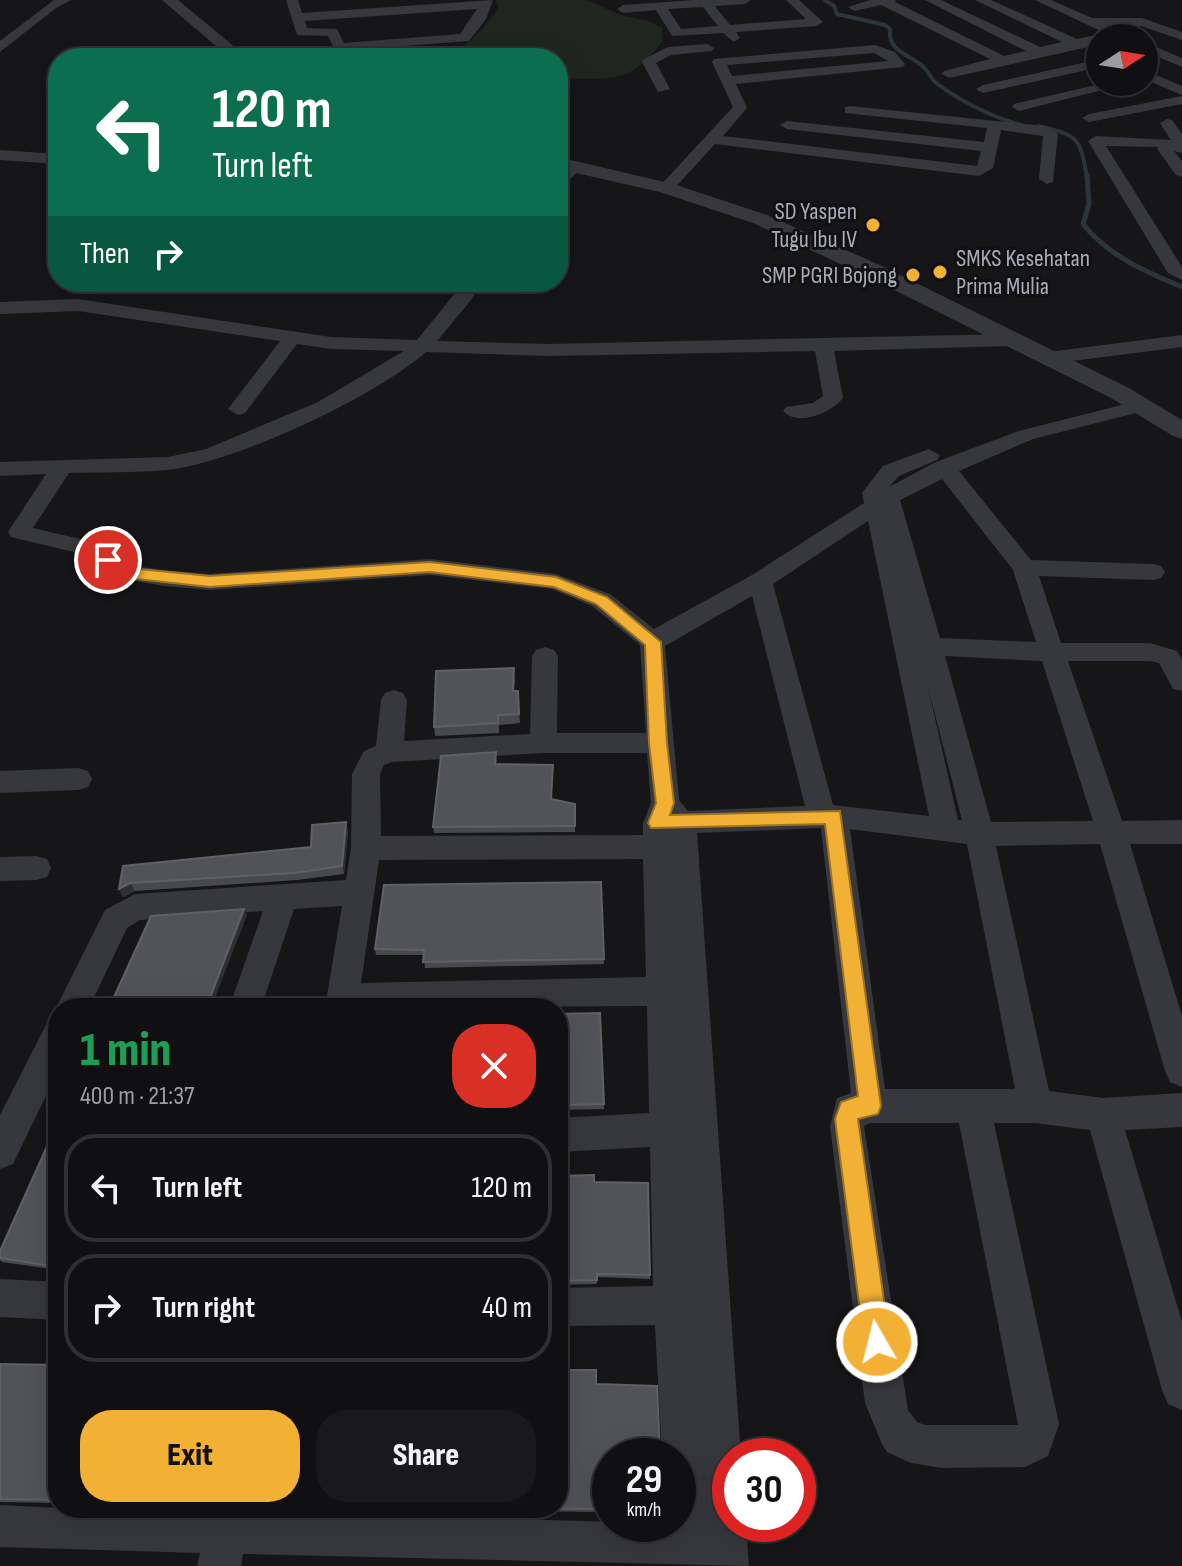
<!DOCTYPE html>
<html lang="en">
<head>
<meta charset="utf-8">
<style>
	:root { --surface:#101012; --page:#19191b; --text:#f1f3f6; --muted:#9c9d9f; --line:#303032; --accent:#f2b134 }
	body { margin:0; font-family:"Sofia Sans Condensed",sans-serif; background:var(--page); color:var(--text); height:100vh; display:flex; flex-direction:column; font-size:30px; white-space:nowrap }
	* { box-sizing:border-box; margin:0 }
	p { font-size:26px; color:var(--muted) }
	.icon { flex:none; width:44px; height:44px; fill:none; stroke:currentColor; stroke-width:2; stroke-linecap:round; stroke-linejoin:round }
	.map { position:relative; flex:1; overflow:hidden }
	.side { position:absolute; left:48px; top:998px; width:520px; height:520px; display:flex; flex-direction:column; background:var(--surface); border-radius:32px; box-shadow:0 8px 32px #0002,0 0 0 2px var(--line) }
	.side>* { flex:none }
	.hud { position:absolute; left:48px; top:48px; width:520px; height:244px; border-radius:32px; box-shadow:0 8px 32px #0002,0 0 0 2px var(--line); background:#0b6e4f; color:#fff; overflow:hidden }
	.needle { width:52px; rotate:78deg }
	.buttons { position:absolute; left:1086px; top:24px; display:grid; gap:16px }
	.buttons a { display:grid; place-items:center; width:72px; height:72px; border-radius:50%; background:var(--surface); box-shadow:0 8px 32px #0002,0 0 0 2px var(--line); font-size:40px }
	.speed { position:absolute; left:592px; top:1438px; display:flex; gap:16px; font-size:40px; font-weight:700; text-align:center }
	.speed>* { display:grid; place-content:center; width:104px; height:104px; border-radius:50%; background:var(--surface); box-shadow:0 8px 32px #0002,0 0 0 2px var(--line); line-height:1 }
	.speed small { font-size:20px; font-weight:400 }
	.speed .limit { border:12px solid #d22; background:#fff; color:#111 }
	.pin { position:absolute; display:grid; place-items:center; width:68px; height:68px; color:#fff; margin:-34px; border:4px solid #fff; border-radius:50%; box-shadow:0 2px 8px #0007 }
	.me { position:absolute; width:88px; margin:-44px; rotate:352deg; stroke-linejoin:round; filter:drop-shadow(0 0 6px #0008) }
	.turn { display:flex; align-items:center; gap:28px; height:168px; padding:0 32px; font-size:36px }
	.turn .icon { width:104px; height:104px; stroke-width:2.5 }
	.turn b { display:block; font-size:56px; line-height:68px }
	.then { display:flex; align-items:center; height:76px; padding:0 32px; background:#0003; gap:16px; font-size:30px }
	.round { display:grid; place-items:center; flex:none; width:84px; height:84px; border-radius:32px; background:var(--page) }
	.head { display:flex; align-items:center; justify-content:space-between; height:136px; padding:0 32px }
	h1 { font-size:48px; font-weight:800; line-height:60px; color:#1e9e55 }
	.cta { display:flex; gap:16px; margin-top:auto; padding:16px 32px }
	.cta a { flex:1; height:92px; border-radius:32px; background:var(--accent); color:#111; font-size:32px; font-weight:800; line-height:92px; text-align:center }
	.cta a+a { background:var(--page); color:var(--text) }
	ul { padding:0; list-style:none }
	li { display:flex; align-items:center; gap:24px; height:108px; margin:0 16px 12px; padding:0 16px; border:4px solid var(--line); border-radius:32px }
	li div { flex:1 }
	li b { display:block; font-size:30px }
	li em { font-style:normal }
	.map>svg:first-child { display:block }
	.green { fill:#1e261f }
	.lines { fill:none; stroke-linecap:round; stroke-linejoin:round }
	.stream-far1 { stroke:#2c353c; stroke-width:4 }
	.stream { stroke:#2c353c; stroke-width:5 }
	.minor { fill:#37383d; fill-rule:evenodd }
	.tertiary { fill:#37383d; fill-rule:evenodd }
	.wall { fill:#47494d }
	.shaded-wall { fill:#2f3033 }
	.building { fill:#525359; stroke:#5f6168; stroke-width:2 }
	.route { fill:#f2b134; stroke:#9d7322; stroke-width:2 }
	.poi-dot { fill:#f2b134; stroke:#111113; stroke-width:3 }
	.labels { text-anchor:middle; stroke-width:6; stroke-linejoin:round; paint-order:stroke }
	.far-poi-label { font-size:24px; fill:#a8adb8; stroke:#111113; text-anchor:end }
</style>
</head>
<body>
<div class="map">
<svg width="1182" height="1566" viewBox="0 0 1182 1566">
	<rect width="100%" height="100%" fill="#161618"/>
	<path class="green" d="M496,0H587L620,15L649,21L662,28L663,41C628,87 611,77 558,79V58H431C471,48 473,39 498,9Z"/>
	<g class="lines">
		<g class="stream-far1">
			<path d="M825,0L834,6L837,14L885,25L890,29C888,50 905,53 920,64C927,69 930,77 936,83C960,101 992,117 1021,125"/>
			<path d="M1038,126C1078,135 1080,137 1087,177"/>
		</g>
		<path class="stream" d="M1087,175L1089,204L1083,224C1110,257 1144,271 1182,287"/>
		<g class="minor">
			<path d="M54,0H71L56,8L0,52V41Z"/>
			<path d="M286,0H298L302,13L493,0L486,19L469,41L340,51L335,50L328,36L297,35ZM477,9L460,34L344,43L337,29L307,28L305,21Z"/>
			<path d="M695,0H751L745,4L715,6L730,25L806,19L786,0H799L823,22L817,26L736,32L740,38L734,42L723,33L672,36L656,10L623,13L617,9L623,5ZM703,7L718,26L681,29L668,9Z"/>
			<path d="M870,0H896L895,2L1004,56L1026,51L925,0H941L1040,47L1062,42L975,0H991L1077,39L1105,33L1035,0H1051L1092,18H1142L1182,32V40L1141,26H1109L1111,31H1121V37L1100,38V42L1084,48L949,78L942,74L944,71L990,59L881,5L854,11L848,7Z"/>
			<path d="M1144,42L1182,58V67L1144,51Z"/>
			<path d="M707,44L714,48L712,51L671,55L656,63L670,89L658,92L642,62L644,59L668,47Z"/>
			<path d="M875,45L895,52L905,64L903,67L736,84L747,108L723,136L977,166L981,151L787,129L780,125L787,121L984,142L987,128L845,113V107L850,106L1045,126L1058,134L1053,182L1047,184L1039,179L1043,136L1001,130L993,168L979,176L715,144L672,191H660L658,188L733,107L712,62L714,59ZM874,53L888,61L732,76L727,65Z"/>
			<path d="M1100,59V67L983,93L976,89L983,85Z"/>
			<path d="M1144,70L1182,86V95L1144,79Z"/>
			<path d="M1109,82H1134L1019,111L1012,107L1014,104Z"/>
			<path d="M1182,96V104L1089,122L1082,118L1089,114Z"/>
			<path d="M1167,119L1172,120L1182,134V153L1174,151L1182,161V177L1176,175L1157,149L1159,147L1106,146L1182,267V280L1168,273L1088,141L1096,136L1171,140L1160,123Z"/>
			<path d="M0,150L58,154V164L0,160Z"/>
			<path d="M575,162L583,167L564,185L558,187V174Z"/>
			<path d="M464,282H482L471,300L437,341L549,344L1009,334L1019,340L1009,346L834,351L843,398C831,413 798,427 783,411L786,407L813,403L823,396L815,351L549,356L426,352C375,397 234,463 167,470C134,473 101,472 69,473L33,528L89,541L141,567L164,570L210,574L430,559L556,574L610,594L654,629L752,575L864,503L862,493L883,466L929,449L940,455L937,460L899,476L889,487L936,462L1019,431L1141,400L1151,406L1148,410L1033,439L959,471L1031,560L1153,564L1161,566L1165,572L1161,578L1153,580L1039,576L1061,643H1150L1177,651L1182,659V691L1173,689L1159,663L1150,661H1068L1122,821L1182,820V844H1130L1182,1016V1087L1170,1082L1165,1071L1100,844L996,846L1049,1091L1103,1098L1182,1093V1127L1125,1130L1182,1322V1410L1168,1404L1162,1390L1090,1130L1035,1123H994L1059,1424L1048,1456L1025,1467L942,1468L911,1463L887,1452L882,1444L865,1403L830,1126L837,1098L851,1093L821,828L697,833L741,1456H730V1524H746L749,1566L243,1554L241,1566H197L200,1553L0,1547V1505L58,1508H251V1511L678,1524V1456H662L655,1325L558,1326V1288L653,1286L650,1147L558,1152V1118L649,1113L647,1006L325,1008L342,906L294,909L261,1008H229L263,911L140,920L127,928L89,1008H58V1013L56,1008L105,910L135,894L346,880L351,848L352,774L364,751L376,746L381,700L385,693L394,690L403,693L407,700L404,741L530,734L532,656L536,650L545,647L554,650L558,656L557,733H646L640,645L592,606L552,589L430,575L210,590L164,586L128,580L74,552L11,537L8,532L46,474L0,476V462L168,457L206,449L318,402L404,351L331,349L297,344L245,413L238,415L228,409L280,341L78,311L0,314V302L78,299L331,337L417,340ZM942,479L1013,570L1036,642L940,638L900,500ZM868,521L929,816L833,805L773,584ZM752,596L805,806L688,811L679,800L665,646ZM945,656L1042,661L1093,821L991,822ZM928,687L962,820H958ZM543,753H647L651,803L643,823V835L381,836L380,774L384,765L392,762ZM850,829L967,844L1015,1089H885ZM643,859L646,977L361,983L379,860ZM870,1123H959L1018,1425H925L917,1422L908,1410L864,1126Z"/>
			<path d="M1182,335V347L1048,364L1038,358L1048,352Z"/>
			<path d="M78,768L88,771L92,779L88,787L78,790L0,793V771Z"/>
			<path d="M36,856L47,859L51,868L47,877L36,880L0,881V857Z"/>
			<path d="M58,1021V1071L13,1164L0,1169V1115L46,1025Z"/>
			<path d="M0,1279L58,1282V1320L0,1317Z"/>
		</g>
		<g class="tertiary">
			<path d="M162,0H178L248,58H230Z"/>
			<path d="M558,157L673,184L767,215L884,267L1129,388L1182,420V439L1173,436L1111,398L868,277L753,223L660,192L558,169Z"/>
		</g>
	</g>
	<g class="wall">
		<path d="M515,678L514,691H518L520,723L499,725V733L435,736L434,727Z"/>
		<path d="M497,759L496,764L552,799L575,804V832L434,833L433,827Z"/>
		<path d="M348,830L344,874L297,880L135,891L123,897L119,889L123,866L311,847Z"/>
		<path d="M601,882L604,964L425,968L424,955H376L375,949Z"/>
		<path d="M600,1013L604,1109L558,1110V1014Z"/>
		<path d="M58,1122V1270L2,1262L0,1260V1251Z"/>
		<path d="M558,1176L594,1182L650,1275V1279L597,1277V1284L558,1285Z"/>
		<path d="M0,1364L58,1365V1503L0,1502Z"/>
		<path d="M596,1384L610,1456V1505L596,1504V1512L287,1508H558Z"/>
	</g>
	<g class="shaded-wall">
		<path d="M346,822L348,830L344,874L342,866Z"/>
		<path d="M130,883L135,891L123,897L119,889Z"/>
		<path d="M244,909L247,915L211,1008H206Z"/>
	</g>
	<g class="building">
		<path d="M514,668L513,691H518L519,714L498,715V723L434,727L436,671Z"/>
		<path d="M496,752L495,764L553,765L551,799L575,804V826L433,827L441,756Z"/>
		<path d="M346,822L342,866L294,873L130,883L119,889L123,866L311,847L312,825Z"/>
		<path d="M601,882L604,959L423,962L424,950L375,949L384,885Z"/>
		<path d="M244,909L206,1008H109L151,916Z"/>
		<path d="M600,1013L604,1104L558,1105V1014Z"/>
		<path d="M58,1122V1267L0,1258V1251Z"/>
		<path d="M594,1175V1182L648,1183L650,1275L597,1274V1280L558,1281V1176Z"/>
		<path d="M0,1364L58,1365V1500L0,1499Z"/>
		<path d="M558,1370H596V1384L657,1386L660,1452L673,1456H610V1501H596V1509L509,1508H558Z"/>
	</g>
	<path class="route" d="M108,555L139,569L210,576L430,562L556,577L607,597L661,642L667,743L674,803L670,815L840,811L881,1106L878,1114L858,1119L890,1342L886,1351L877,1354L868,1351L864,1342L835,1119L841,1102L858,1096L825,824L651,828L648,823L656,803L649,743L645,645L596,604L554,587L430,572L210,587L136,579L103,564V556Z"/>
	<g class="poi-dot">
		<circle cx="873" cy="225" r="8"/>
		<circle cx="940" cy="272" r="8"/>
		<circle cx="913" cy="275" r="8"/>
	</g>
	<g class="labels">
		<g class="far-poi-label">
			<text x="857" y="219">SD Yaspen<tspan x="857" dy="28">Tugu Ibu IV</tspan></text>
			<text x="956" y="266" text-anchor="start">SMKS Kesehatan<tspan x="956" dy="28">Prima Mulia</tspan></text>
			<text x="897" y="283">SMP PGRI Bojong</text>
		</g>
	</g>
</svg>
<div class="buttons">
<a><svg class="needle" viewBox="-14 -14 28 28"><path d="M0-13l5 13h-10z" fill="#e53935"/><path d="M0 13l5-13h-10z" fill="#9c9d9f"/></svg></a>
</div>
<div class="speed"><div>29<small>km/h</small></div><div class="limit">30</div></div>
<div class="pin" style="left:108px;top:560px;background:#d93025"><svg class="icon" aria-label="arrive" viewBox="0 0 24 24"><path d="M6 21V4h12l-3 4 3 4H6"/></svg></div>
<svg class="me" style="left:877px;top:1342px" viewBox="-20 -20 40 40"><circle r="17" fill="#f2b134" stroke="#fff" stroke-width="3"/><path d="M0-11L8 9 0 5-8 9z" fill="#fff"/></svg>
<div class="hud">
<div class="turn"><svg class="icon" aria-label="left" viewBox="0 0 24 24"><path d="M17 20v-9H6M10 6l-5 5 5 5"/></svg><div><b>120 m</b>Turn left</div></div>
<div class="then">Then<svg class="icon" aria-label="right" viewBox="0 0 24 24"><path d="M7 20v-9h11M14 6l5 5-5 5"/></svg></div>
</div>
<section class="side">
<div class="head"><div><h1>1 min</h1><p>400 m · 21:37</p></div><a class="round" style="background:#d93025;color:#fff"><svg class="icon" aria-label="close" viewBox="0 0 24 24"><path d="M6 6l12 12M18 6L6 18"/></svg></a></div>
<ul>
<li><svg class="icon" aria-label="left" viewBox="0 0 24 24"><path d="M17 20v-9H6M10 6l-5 5 5 5"/></svg><div><b>Turn left</b></div><em>120 m</em></li>
<li><svg class="icon" aria-label="right" viewBox="0 0 24 24"><path d="M7 20v-9h11M14 6l5 5-5 5"/></svg><div><b>Turn right</b></div><em>40 m</em></li>
</ul>
<div class="cta"><a>Exit</a><a>Share</a></div>
</section>
</div>
</body>
</html>
